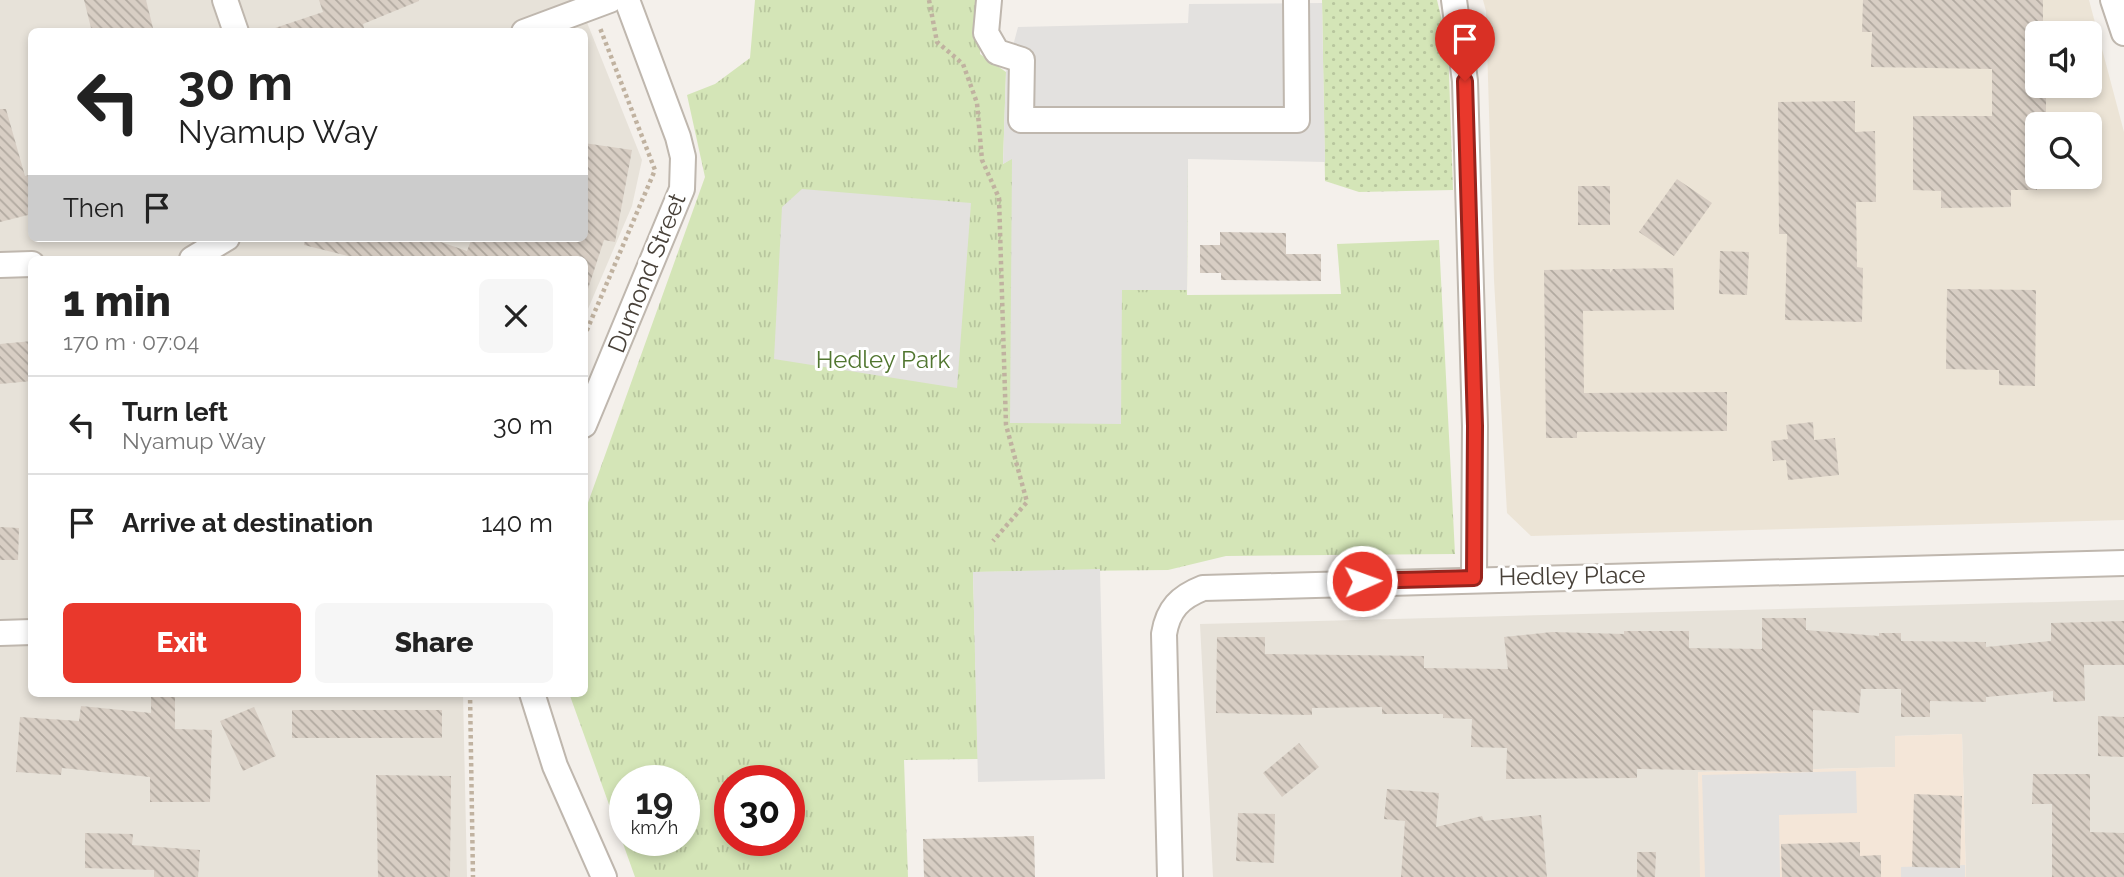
<!DOCTYPE html>
<html lang="en">
<head>
<meta charset="utf-8">
<style>
	:root { --surface:#fff; --page:#f6f6f6; --text:#222; --muted:#767676; --line:#e0e0e0; --accent:#e9382c }
	body { margin:0; font-family:Raleway,sans-serif; background:var(--page); color:var(--text); height:100vh; display:flex; flex-direction:column; font-size:26px; white-space:nowrap }
	* { box-sizing:border-box; margin:0 }
	p { font-size:23px; color:var(--muted) }
	.icon { flex:none; width:38px; height:38px; fill:none; stroke:currentColor; stroke-width:2; stroke-linecap:round; stroke-linejoin:round }
	.map { position:relative; flex:1; overflow:hidden }
	.details { position:absolute; left:28px; top:256px; width:560px; height:441px; display:flex; flex-direction:column; background:var(--surface); border-radius:10px; box-shadow:0 4px 10px #0003 }
	.details>* { flex:none }
	.hud { position:absolute; left:28px; top:28px; width:560px; height:214px; border-radius:10px; box-shadow:0 4px 10px #0003; background:#fff; color:var(--text); overflow:hidden }
	.tools { position:absolute; left:2025px; top:21px; display:grid; gap:14px }
	.tools a { display:grid; place-items:center; width:77px; height:77px; border-radius:10px; background:var(--surface); box-shadow:0 4px 10px #0003; font-size:35px }
	.speed { position:absolute; left:609px; top:765px; display:flex; gap:14px; font-size:35px; font-weight:700; text-align:center }
	.speed>* { display:grid; place-content:center; width:91px; height:91px; border-radius:50%; background:var(--surface); box-shadow:0 4px 10px #0003; line-height:1 }
	.speed small { font-size:18px; font-weight:400 }
	.speed .limit { border:10px solid #d22; background:#fff; color:#111 }
	.pin { position:absolute; display:grid; place-items:center; width:60px; height:60px; color:#fff; margin:-72px -30px; border-radius:50% 50% 50% 0; rotate:-45deg; box-shadow:0 0 7px #0007 }
	.pin .icon { rotate:45deg }
	.me { position:absolute; width:77px; margin:-38px; rotate:88deg; stroke-linejoin:round; filter:drop-shadow(0 0 5px #0008) }
	.turn { display:flex; align-items:center; gap:24px; height:147px; padding:0 35px; font-size:32px }
	.turn .icon { width:91px; height:91px; stroke-width:2.5 }
	.turn b { display:block; font-size:49px; line-height:60px }
	.then { display:flex; align-items:center; height:66px; padding:0 35px; background:#0003; gap:14px; font-size:26px }
	.round { display:grid; place-items:center; flex:none; width:74px; height:74px; border-radius:10px; background:var(--page) }
	.headline { display:flex; align-items:center; justify-content:space-between; height:119px; padding:0 35px }
	h1 { font-size:42px; font-weight:800; line-height:52px }
	.cta { display:flex; gap:14px; margin-top:auto; padding:14px 35px }
	.cta a { flex:1; height:80px; border-radius:10px; background:var(--accent); color:#fff; font-size:28px; font-weight:800; line-height:80px; text-align:center }
	.cta a+a { background:var(--page); color:var(--text) }
	ul { padding:0; list-style:none }
	li { display:flex; align-items:center; gap:21px; height:98px; padding:0 35px; border-top:2px solid var(--line) }
	li div { flex:1 }
	li b { display:block; font-size:26px }
	li em { font-style:normal }
	.map>svg:first-child { display:block }
	.residential { fill:#e7e2d9; fill-rule:evenodd }
	.commercial { fill:#f4e6d8 }
	.education { fill:#ece4d6; fill-rule:evenodd }
	.grass { fill:url(#grass-dots) }
	.park { fill:url(#park-tufts); fill-rule:evenodd }
	.parking { fill:#e3e1df }
	.building { fill:url(#building-back-hatch) }
	.lines { fill:none; stroke-linecap:round; stroke-linejoin:round }
	.minor-casing { stroke:#bfb7ae; stroke-width:28 }
	.path { stroke:#c0b2a0; stroke-width:4.5; stroke-dasharray:3.5 3.5; stroke-linecap:butt }
	.minor { stroke:#fff; stroke-width:24 }
	.route-casing { stroke:#97241d; stroke-width:18 }
	.route { stroke:#e9382c; stroke-width:12 }
	.labels { text-anchor:middle; stroke-width:6; stroke-linejoin:round; paint-order:stroke }
	.street-label { font-size:24px; fill:#484139; stroke:#fff }
	.park-label { font-size:24px; fill:#517630; stroke:#fff }
</style>
</head>
<body>
<div class="map">
<svg width="2124" height="877" viewBox="0 0 2124 877">
	<defs>
		<pattern id="grass-dots" width="8" height="8" patternUnits="userSpaceOnUse" patternTransform="scale(1.75)"><rect width="8" height="8" fill="#d4e5b7"/><path d="M2 2h.1M6 6h.1" fill="none" stroke="#b8c69e" stroke-width="1.8" stroke-linecap="round"/></pattern>
		<pattern id="park-tufts" width="24" height="20" patternUnits="userSpaceOnUse" patternTransform="scale(1.75)"><rect width="24" height="20" fill="#d4e5b7"/><path d="M3 7l-1-3M5 7V3M7 7l1-3M15 17l-1-3M17 17v-4M19 17l1-3" fill="none" stroke="#b8c69e"/></pattern>
		<pattern id="building-back-hatch" width="6" height="6" patternUnits="userSpaceOnUse" patternTransform="scale(1.75)"><rect width="6" height="6" fill="#d8cec4"/><path d="M-1 5l2 2M0 0l6 6M5-1l2 2" fill="none" stroke="#b1a9a0"/></pattern>
	</defs>
	<rect width="100%" height="100%" fill="#f4f0eb"/>
	<g class="residential">
		<path d="M0,0H578L642,160L632,206L585,316L584,259H32V693H463L467,877H0ZM32,32H584V238H32Z"/>
		<path d="M2124,600V877H1966L1962,734L1896,736V767L1698,772L1703,877H1213L1200,624Z"/>
	</g>
	<path class="commercial" d="M1962,734L1966,877H1700L1698,772L1895,767V736Z"/>
	<path class="education" d="M1483,0H2089L2124,132V520L1531,536L1507,513L1494,280L1486,11ZM2037,33H2090V86H2037ZM2037,124H2090V177H2037Z"/>
	<path class="grass" d="M1322,0H1437L1448,46L1453,190L1359,192L1325,181Z"/>
	<path class="park" d="M755,0H980V54L1006,72L1003,164L1012,158L1188,159L1187,295L1341,294L1337,244L1439,240L1455,554L1226,556L1168,570L973,572L978,759L904,760L908,877H635L569,693H584L585,511L705,177L687,95L715,84L750,58ZM625,780H684V840H625ZM730,780H789V840H730Z"/>
	<g class="parking">
		<path d="M1322,3L1325,162L1188,159L1187,290H1122L1121,424L1010,423L1012,159L1003,164L1006,72L1018,27L1188,23L1189,4Z"/>
		<path d="M802,189L971,203L957,388L774,359L782,207Z"/>
		<path d="M1100,569L1105,779L978,782L973,572Z"/>
		<path d="M1856,771L1857,813L1779,815L1780,877H1705L1702,775Z"/>
		<path d="M1965,865V877H1901V867Z"/>
	</g>
	<g class="building">
		<path d="M84,0H146L154,32H92Z"/>
		<path d="M319,0H419V1L363,24L365,32H275V28L323,12Z"/>
		<path d="M1863,0H2043V33H2037V86H2046V124H2037V190H2011V207L1941,208V191L1913,190V116H1992V69L1871,67L1872,32H1862Z"/>
		<path d="M1855,101V132L1875,131L1876,202H1856L1857,267L1863,268L1862,322L1785,320L1787,234H1779L1778,102Z"/>
		<path d="M0,109H6L25,176L32,174V214L0,222Z"/>
		<path d="M584,143L632,150L615,242L604,240L588,289L584,288V259H360L304,245L305,238H429L467,251L472,238H584Z"/>
		<path d="M1677,179L1712,203L1674,256L1639,232Z"/>
		<rect x="1578" y="186" width="32" height="39"/>
		<path d="M1220,232L1286,233V254H1321V281L1221,280V273H1200V245H1220Z"/>
		<path d="M1720,251L1749,252L1747,295L1719,294Z"/>
		<path d="M1673,268L1674,310L1583,311L1584,393L1727,392V431L1577,432V438H1546L1544,270L1610,269V273L1613,269Z"/>
		<path d="M1947,289L2036,290L2035,386L1999,385V370L1946,369Z"/>
		<path d="M32,341V381L0,384V344Z"/>
		<path d="M1813,422L1814,440L1835,438L1839,475L1788,480L1786,460L1773,461L1771,441L1788,439L1786,425Z"/>
		<path d="M0,527L19,528L18,560H0Z"/>
		<path d="M1762,618H1806V630L1879,636V633H1901V641L1986,642V647L2051,641V623L2124,621V665H2084L2085,701L2053,702V691L1986,697V702L1930,701V717H1901V689H1861L1859,713L1813,710V772L1637,769V778L1506,779L1507,748L1471,747L1472,719L1443,718V714H1382V707L1312,708V715L1216,713L1217,637H1265V654L1424,656V668L1508,669L1504,637L1552,632L1624,634V631H1689V648L1762,649Z"/>
		<path d="M151,695H175V729L212,730L210,802H150V777L62,768L61,775L16,772L20,717L79,721L81,706L151,713Z"/>
		<path d="M254,707L276,756L243,771L220,721Z"/>
		<rect x="292" y="710" width="150" height="28"/>
		<path d="M2098,716L2124,717V757L2098,756Z"/>
		<path d="M1299,743L1319,767L1282,797L1263,773Z"/>
		<path d="M2033,774H2090V832L2124,833V877H2052V804H2032Z"/>
		<path d="M376,775L451,776L450,877H378Z"/>
		<path d="M1387,789L1439,793L1436,827L1482,816L1484,821L1541,815L1547,877H1401L1405,821L1384,819Z"/>
		<path d="M1914,794L1962,796L1960,868L1912,867Z"/>
		<path d="M1238,813L1275,814L1274,863L1236,861Z"/>
		<path d="M85,833L133,834L132,845L200,850L198,877H154V870L85,868Z"/>
		<path d="M1034,836L1035,877H924L923,839Z"/>
		<path d="M1860,842V856L1881,855V877H1782L1781,844Z"/>
		<path d="M1637,852H1656L1655,877H1637Z"/>
	</g>
	<g class="lines">
		<g class="minor-casing">
			<g id="minor">
				<path d="M225,0L236,32"/>
				<path d="M989,0L986,33L997,52L1022,60L1021,120H1297L1296,0"/>
				<path d="M1454,0L1465,81L1475,426L1474,578"/>
				<path d="M2113,0L2124,33"/>
				<path d="M524,32L610,0"/>
				<path d="M192,259L227,238"/>
				<path d="M0,265L32,264"/>
				<path d="M584,425L682,189L683,157L678,137L627,0"/>
				<path d="M0,633L32,632"/>
				<path d="M532,693L555,766L604,877"/>
				<path d="M1170,877L1164,634C1168,609 1180,597 1203,588L2124,563"/>
			</g>
		</g>
		<g class="path">
			<path d="M929,0L937,42L963,64L977,103L982,160L999,198L1006,425L1027,502L993,541"/>
			<path d="M584,337L655,170L600,28"/>
			<path d="M470,693L473,877"/>
		</g>
		<use href="#minor" class="minor"/>
	</g>
	<g class="lines">
		<g class="route-casing">
			<path id="route" d="M1362,581L1474,578L1475,426L1465,81"/>
		</g>
		<use href="#route" class="route"/>
	</g>
	<g class="labels">
		<g class="street-label">
			<text transform="translate(647 273) rotate(-68)" y="8">Dumond Street</text>
			<text transform="translate(1572 576) rotate(-1)" y="8">Hedley Place</text>
		</g>
		<g class="park-label">
			<text x="883" y="368">Hedley Park</text>
		</g>
	</g>
</svg>
<div class="tools">
<a><svg class="icon" aria-label="sound" viewBox="0 0 24 24"><path d="M4 9h4l5-4v14l-5-4H4zM17 9q2 3 0 6"/></svg></a>
<a><svg class="icon" aria-label="search" viewBox="0 0 24 24"><circle cx="10" cy="10" r="6"/><path d="M15 15l6 6"/></svg></a>
</div>
<div class="speed"><div>19<small>km/h</small></div><div class="limit">30</div></div>
<div class="pin" style="left:1465px;top:81px;background:#d93025"><svg class="icon" aria-label="arrive" viewBox="0 0 24 24"><path d="M6 21V4h12l-3 4 3 4H6"/></svg></div>
<svg class="me" style="left:1362px;top:581px" viewBox="-20 -20 40 40"><circle r="17" fill="#e9382c" stroke="#fff" stroke-width="3"/><path d="M0-11L8 9 0 5-8 9z" fill="#fff"/></svg>
<div class="hud">
<div class="turn"><svg class="icon" aria-label="left" viewBox="0 0 24 24"><path d="M17 20v-9H6M10 6l-5 5 5 5"/></svg><div><b>30 m</b>Nyamup Way</div></div>
<div class="then">Then<svg class="icon" aria-label="arrive" viewBox="0 0 24 24"><path d="M6 21V4h12l-3 4 3 4H6"/></svg></div>
</div>
<section class="details">
<div class="headline"><div><h1>1 min</h1><p>170 m · 07:04</p></div><a class="round"><svg class="icon" aria-label="close" viewBox="0 0 24 24"><path d="M6 6l12 12M18 6L6 18"/></svg></a></div>
<ul>
<li><svg class="icon" aria-label="left" viewBox="0 0 24 24"><path d="M17 20v-9H6M10 6l-5 5 5 5"/></svg><div><b>Turn left</b><p>Nyamup Way</p></div><em>30 m</em></li>
<li><svg class="icon" aria-label="arrive" viewBox="0 0 24 24"><path d="M6 21V4h12l-3 4 3 4H6"/></svg><div><b>Arrive at destination</b></div><em>140 m</em></li>
</ul>
<div class="cta"><a>Exit</a><a>Share</a></div>
</section>
</div>
</body>
</html>
